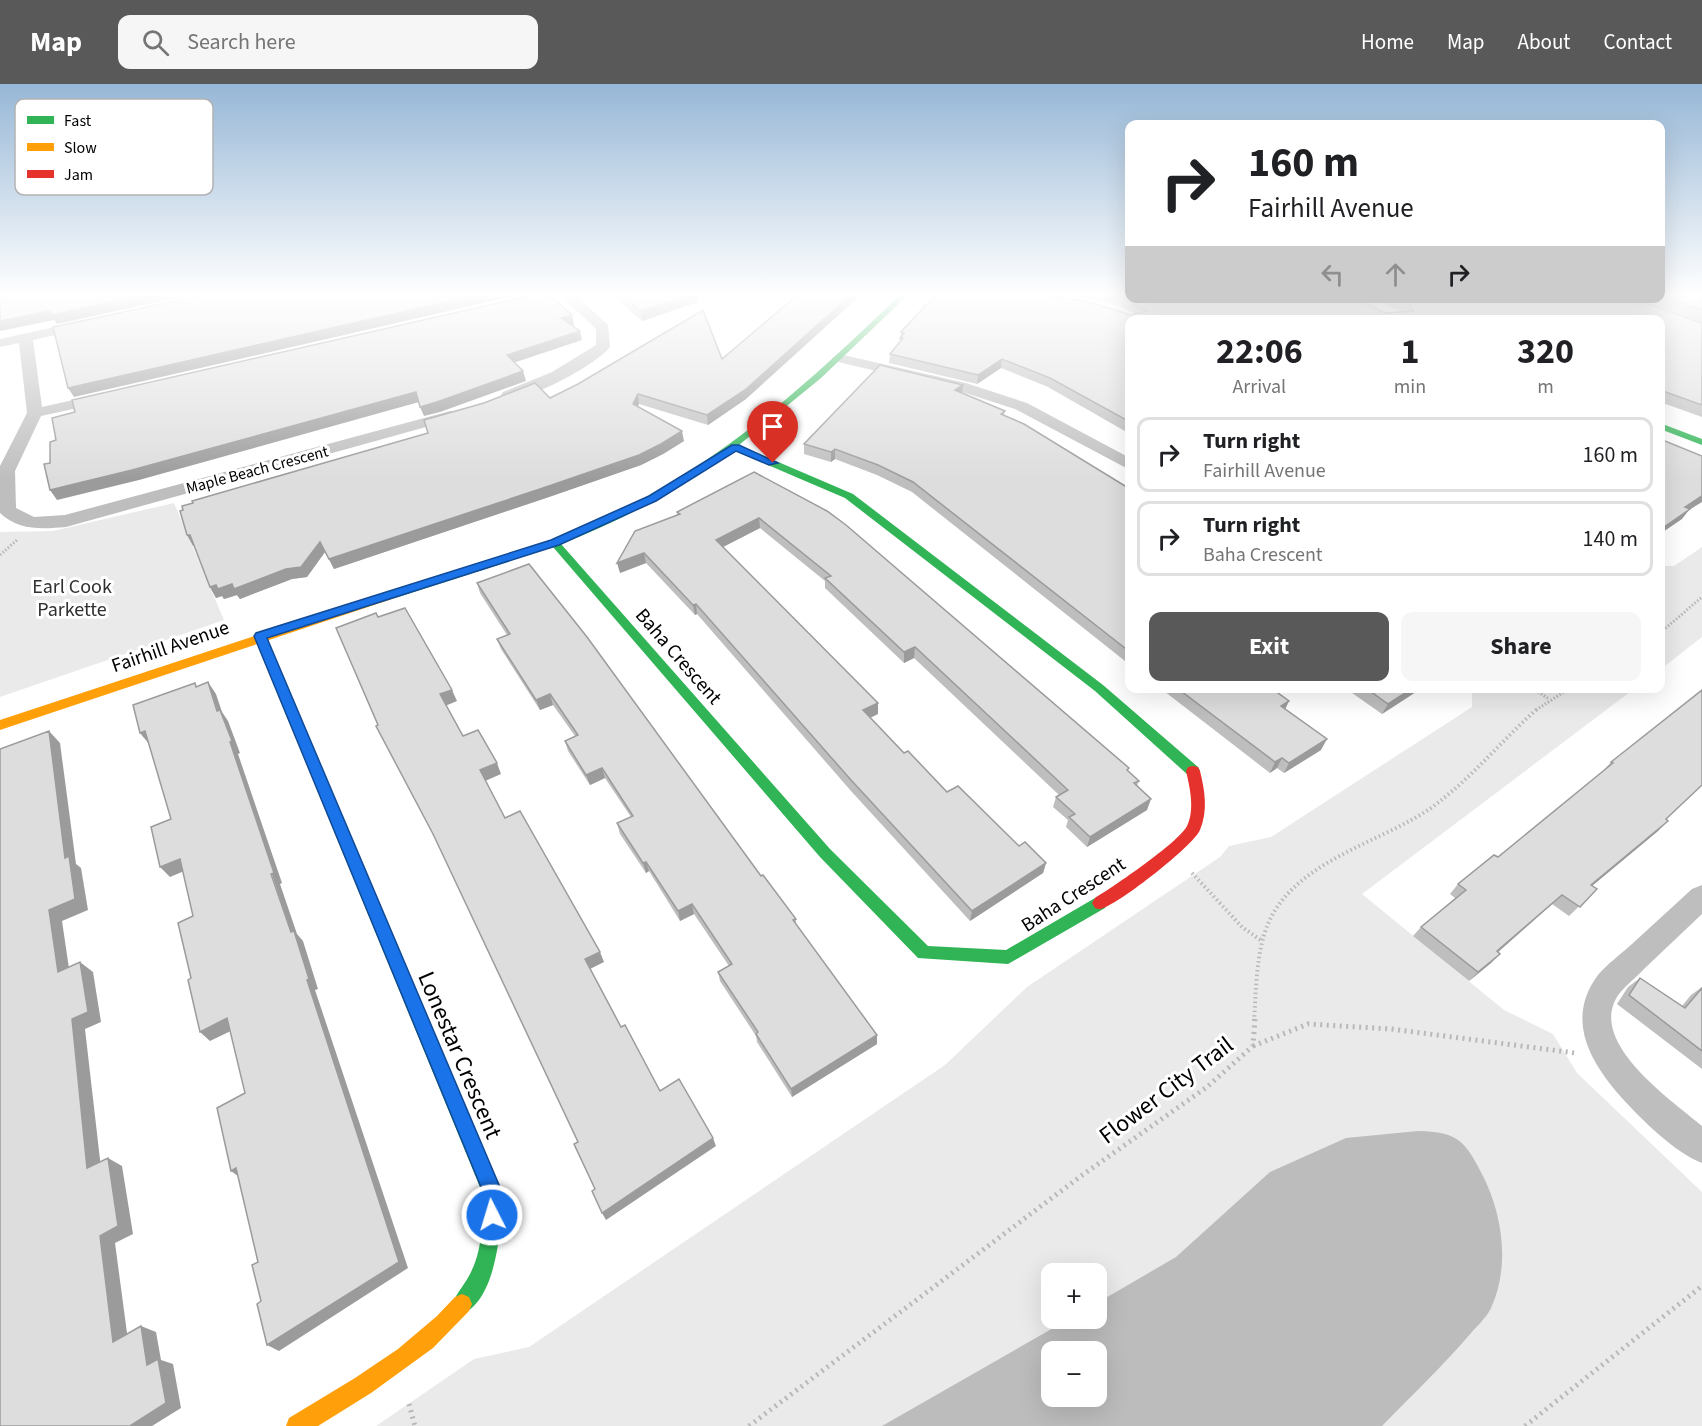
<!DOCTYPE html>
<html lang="en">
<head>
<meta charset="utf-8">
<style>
	:root { --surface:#fff; --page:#f6f6f6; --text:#202124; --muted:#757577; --line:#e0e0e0; --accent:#595959 }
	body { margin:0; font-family:"Source Sans 3",sans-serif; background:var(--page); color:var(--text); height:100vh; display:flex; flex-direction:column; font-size:22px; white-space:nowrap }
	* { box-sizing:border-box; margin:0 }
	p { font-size:20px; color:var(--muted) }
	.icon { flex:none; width:33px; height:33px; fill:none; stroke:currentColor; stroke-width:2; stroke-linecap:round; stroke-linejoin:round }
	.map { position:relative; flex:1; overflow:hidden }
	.drawer { position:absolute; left:1125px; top:231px; width:540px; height:378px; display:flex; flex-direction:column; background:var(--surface); border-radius:12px; box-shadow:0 6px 24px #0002 }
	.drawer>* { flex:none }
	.top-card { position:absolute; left:1125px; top:36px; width:540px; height:183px; border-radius:12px; box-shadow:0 6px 24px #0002; background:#fff; color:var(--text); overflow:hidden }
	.fabs { position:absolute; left:1041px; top:1179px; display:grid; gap:12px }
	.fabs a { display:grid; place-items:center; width:66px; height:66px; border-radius:12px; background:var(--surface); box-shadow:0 6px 24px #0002; font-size:30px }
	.pin { position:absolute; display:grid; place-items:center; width:51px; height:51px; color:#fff; margin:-62px -26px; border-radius:50% 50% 50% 0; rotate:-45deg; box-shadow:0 0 6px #0007 }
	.pin .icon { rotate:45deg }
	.me { position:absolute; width:66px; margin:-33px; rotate:355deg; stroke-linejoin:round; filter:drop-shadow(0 0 4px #0008) }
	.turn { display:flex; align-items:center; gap:21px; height:126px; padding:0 24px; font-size:27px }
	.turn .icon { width:78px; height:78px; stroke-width:2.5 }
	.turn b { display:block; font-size:42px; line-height:51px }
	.lanes { display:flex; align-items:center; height:57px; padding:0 24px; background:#0003; justify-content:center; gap:30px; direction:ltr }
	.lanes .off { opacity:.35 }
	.eta { display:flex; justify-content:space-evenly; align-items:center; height:102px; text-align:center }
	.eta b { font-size:36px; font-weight:700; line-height:42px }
	.primary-button { display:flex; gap:12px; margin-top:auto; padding:12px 24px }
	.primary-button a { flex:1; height:69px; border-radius:12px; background:var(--accent); color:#fff; font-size:24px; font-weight:700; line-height:69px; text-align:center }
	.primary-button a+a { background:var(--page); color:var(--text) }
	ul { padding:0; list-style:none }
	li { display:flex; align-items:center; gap:18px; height:75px; margin:0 12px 9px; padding:0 12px; border:3px solid var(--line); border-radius:12px }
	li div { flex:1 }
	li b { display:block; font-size:22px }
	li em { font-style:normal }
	header { display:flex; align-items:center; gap:36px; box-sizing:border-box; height:84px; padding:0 30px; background:var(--accent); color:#fff }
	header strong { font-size:28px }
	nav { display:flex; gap:33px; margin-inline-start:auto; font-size:21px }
	.search { width:420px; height:54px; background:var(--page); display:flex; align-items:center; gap:15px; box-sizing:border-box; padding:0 21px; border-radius:12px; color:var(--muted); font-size:22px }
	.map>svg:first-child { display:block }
	.green { fill:#eaeaea; fill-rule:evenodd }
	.water { fill:#bcbcbc; fill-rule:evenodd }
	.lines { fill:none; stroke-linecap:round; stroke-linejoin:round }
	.path-far2 { stroke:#b8b8b8; stroke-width:3; stroke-dasharray:1.5 2; stroke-linecap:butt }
	.path-far1 { stroke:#b8b8b8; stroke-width:4; stroke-dasharray:1.5 3; stroke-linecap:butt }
	.path { stroke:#b8b8b8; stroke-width:5; stroke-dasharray:2 4.5; stroke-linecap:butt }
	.street { fill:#bebebe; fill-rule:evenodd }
	.fast { fill:#30b455; fill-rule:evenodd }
	.slow { fill:#ff9f0a; fill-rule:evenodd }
	.jam { fill:#e5322d; fill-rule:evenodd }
	.wall { fill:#bebebe }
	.shaded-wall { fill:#9b9b9b }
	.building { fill:#ddd; stroke:#9b9b9b; stroke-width:1.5 }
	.route { fill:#1a73e8; stroke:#114b97; stroke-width:1.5 }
	.labels { text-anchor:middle; stroke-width:6; stroke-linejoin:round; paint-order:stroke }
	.far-street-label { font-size:16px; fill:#000; stroke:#fff }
	.park-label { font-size:20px; fill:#303030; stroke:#fff }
	.street-label { font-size:20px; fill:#000; stroke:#fff }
	.near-street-label { font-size:24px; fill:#000; stroke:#fff }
	.key { fill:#fff; stroke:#b2b2b2; stroke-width:1.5 }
	.key-label { font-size:16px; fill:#000 }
</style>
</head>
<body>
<header>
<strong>Map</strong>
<div class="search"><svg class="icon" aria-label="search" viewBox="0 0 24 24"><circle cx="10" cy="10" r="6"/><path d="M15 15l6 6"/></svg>Search here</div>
<nav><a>Home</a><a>Map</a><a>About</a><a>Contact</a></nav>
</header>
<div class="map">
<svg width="1702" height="1342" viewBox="0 0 1702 1342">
	<rect width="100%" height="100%" fill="#fff"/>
	<g class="green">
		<path d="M174,419L224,536L0,613V448L53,447Z"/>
		<path d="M1702,463V553L1661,585V482H1674Z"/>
		<path d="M1472,605H1634L1362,810L1504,926L1553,950L1577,989L1702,1108V1342H376L474,1275L529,1263L945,981L1027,903L1220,773L1229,762L1271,753L1472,623ZM1052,1190H1096V1234H1052ZM1052,1268H1096V1312H1052Z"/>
	</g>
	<path class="water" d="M1418,1047C1459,1048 1465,1057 1483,1092C1503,1132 1510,1183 1491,1224C1487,1233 1477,1242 1471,1249C1443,1282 1412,1311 1382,1342H882L1069,1235L1096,1234L1097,1219L1176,1173L1270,1088L1346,1054ZM1052,1268H1096V1312H1052Z"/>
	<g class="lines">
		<g class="path-far2">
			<path d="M0,471L18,455"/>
			<path d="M1660,549L1702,513"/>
			<path d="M1532,604L1549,615"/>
			<path d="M1536,626L1570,604"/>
		</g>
		<g class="path-far1">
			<path d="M1192,789L1242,843L1262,857"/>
			<path d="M1254,937C1256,908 1256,878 1264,851C1285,779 1377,761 1431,724C1471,695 1501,657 1537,625"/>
		</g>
		<g class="path">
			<path d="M1253,962L1308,940L1391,945L1575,969"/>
			<path d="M409,1320L415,1342"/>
			<path d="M749,1342L1081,1092L1207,1003L1253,962L1255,935"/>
			<path d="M1525,1342L1702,1202"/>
		</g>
		<g class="street">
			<path d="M557,208H572L608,241L610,263C596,281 525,320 503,314L501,311L503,308L552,288L596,261V245Z"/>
			<path d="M86,236L93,240L91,243L33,256L42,323L104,309L112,314L110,317L41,332L15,387L16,424L34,433L65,431L450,327H462L464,330L462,333L66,443C42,445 19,447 0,429V382L27,329L19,259L0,263V255Z"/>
			<path d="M839,270L966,299L1027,319L1130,374V386L1015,325L956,306L834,277L832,274Z"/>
			<path d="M1702,801V830C1683,848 1664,866 1645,884C1637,893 1626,901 1619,910C1585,957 1671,1016 1702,1042V1079C1675,1069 1641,1035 1621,1013C1590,978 1565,935 1598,891C1607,880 1621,870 1632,860C1652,842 1672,823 1692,805Z"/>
		</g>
		<g class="fast">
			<path d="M903,208H911L821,294L739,361L853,410L1103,601L1198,683L1200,687L1198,691H1188L1095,607L845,414L733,366C681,405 623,436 561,460L830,765L928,862L1006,866L1095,814L1100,812L1105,814L1108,819L1105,824L1008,880L918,874L820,773L553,463L395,514H387L385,511L387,508C465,485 545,463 619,427C728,374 817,291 903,208Z"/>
			<path d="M1660,339L1702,355V361L1660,345Z"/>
			<path d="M260,548L266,552L502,1108C502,1141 497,1216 462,1230L455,1227L452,1220C457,1208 466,1199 471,1188C483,1164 483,1134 482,1108L254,552Z"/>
		</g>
		<g class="slow">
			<path d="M391,507L395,508V514L0,646V636Z"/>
			<path d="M462,1210L469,1213L472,1220L469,1227L433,1264L371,1309L318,1342H286L289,1334L355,1294L398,1265L437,1232L455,1213Z"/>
		</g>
		<path class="jam" d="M1193,682L1198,683L1200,687C1205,707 1208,727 1200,746C1193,762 1120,819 1103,824C1099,826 1099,825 1095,824L1092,819L1095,814C1113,803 1178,759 1187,742C1195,726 1190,704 1186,687L1188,683Z"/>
	</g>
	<g class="wall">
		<path d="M609,208H697L698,218L642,237Z"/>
		<path d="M1039,208H1130L1385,229L1402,228L1372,214H1632L1702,239V333L1660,318V236H1130V350L1048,303L1001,284L977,300L889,279L890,270L900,258L901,248L1135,230L1120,222L1081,213Z"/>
		<path d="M1660,208H1702V238L1636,214H1660Z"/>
		<path d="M722,275L746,315L708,341L639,320L638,322L684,357L663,370L641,381L549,413L334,485L325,468L307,493L292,495L240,515L237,511L224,515L222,512L216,514L210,503L194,461L187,451L550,314Z"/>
		<path d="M963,301L962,309L1005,327L1004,331L1130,405V581L912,408L877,391L835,375L831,378L804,370V360Z"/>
		<path d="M754,388L1128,687L1139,697L1137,702L1147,726L1087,763L1066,743L1068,736L1053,723L1056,713L1059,711L914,574L904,579L825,504V497L760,444L723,463L878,619V630L870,634L904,669L947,708L1019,762L1046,779L1043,789L970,837L851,707L697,530L695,531L646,479L620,489L677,431V428Z"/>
		<path d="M477,499L761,792L796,835V840L877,960L792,1013L757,958L756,952L720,897L718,888L729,882L694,830L680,837L649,787L646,789L620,750L617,739L631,733L605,694L590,701L568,667L565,657L575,652L553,621L540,626L501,565L497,555L507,551L480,509Z"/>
		<path d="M1160,604H1271L1285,625L1321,666L1284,689L1277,684L1270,689Z"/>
		<path d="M1345,604H1422L1382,630Z"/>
		<path d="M1702,606L1666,735L1658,747L1592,802L1597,805L1569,832L1552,820L1498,868L1491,879L1469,897L1413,852L1421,843L1455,814L1450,810L1458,800L1498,773L1602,688L1611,678Z"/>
		<path d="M1640,894L1682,922L1691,911L1702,903V985L1617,920L1628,903Z"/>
	</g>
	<g class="shaded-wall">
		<path d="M158,208H203L57,240L54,236L0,247V237L50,227Z"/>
		<path d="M490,208H531L74,313L68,304Z"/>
		<path d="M854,208H864L746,315L708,341L707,331Z"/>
		<path d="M697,209L698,218L642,237L641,227Z"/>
		<path d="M572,231L574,241L563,243L561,234Z"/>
		<path d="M580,247L582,256L510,280L507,271Z"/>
		<path d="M1002,275L1001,284L977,300L978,291Z"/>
		<path d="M523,287L526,297L440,328L424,332L420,323Z"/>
		<path d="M963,301L962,310L955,306Z"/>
		<path d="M416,308L419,318L139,396L57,416L50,406Z"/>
		<path d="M638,310L639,320L635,329L633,320Z"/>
		<path d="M682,347L684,357L663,370L641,381L549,413L334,485L329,475Z"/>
		<path d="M835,365V375L831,378V368Z"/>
		<path d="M1702,412V418L1689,426L1682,435L1660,450V447L1664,443L1685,423Z"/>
		<path d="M759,434L760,444L717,466L716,456Z"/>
		<path d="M187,451H190L196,461L193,462Z"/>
		<path d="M320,458L325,468L307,493L292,495L240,515L237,511L224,515L222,512L216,514L210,503Z"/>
		<path d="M644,469L646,479L620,489L617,479Z"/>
		<path d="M696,520L697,530L695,531L693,521Z"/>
		<path d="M915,563L914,574L904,579V568Z"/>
		<path d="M208,598L216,610L222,628L228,637L240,669L238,670L282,799L280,800L297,850L303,857L318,905L315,906L408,1184L279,1267L267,1261L291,848Z"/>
		<path d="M1413,604H1422L1382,630L1388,620Z"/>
		<path d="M452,606L457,617L445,622L440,610Z"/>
		<path d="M550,610L553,621L540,626L536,616Z"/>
		<path d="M1289,617L1284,628L1281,622Z"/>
		<path d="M878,619V630L863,637V626Z"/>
		<path d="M49,647L60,659L76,780L81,784L88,826L62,837L71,898L58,888L49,826L65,774Z"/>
		<path d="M145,647L149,660L140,649Z"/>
		<path d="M1327,655L1321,666L1284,689L1289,679Z"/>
		<path d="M1282,674L1277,684L1270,689L1275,678Z"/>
		<path d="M497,679L501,690L485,697L480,686Z"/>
		<path d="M602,684L605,694L590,701L586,691Z"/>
		<path d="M1151,715L1147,726L1087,763L1090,753Z"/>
		<path d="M1668,737L1658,747L1581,811L1591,801Z"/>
		<path d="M180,775L189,785L170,793L160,783Z"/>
		<path d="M646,778L649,787L646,789L643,779Z"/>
		<path d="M1046,779L1043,789L970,837L972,827Z"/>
		<path d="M1562,811L1552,820L1488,877L1497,867Z"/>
		<path d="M692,820L694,830L680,837L678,827Z"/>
		<path d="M600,868L604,878L590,885L585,875Z"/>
		<path d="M1500,870L1491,879L1469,897L1478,888Z"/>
		<path d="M80,878L93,888L101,938L85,945L102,1093L87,1084L72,935Z"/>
		<path d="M227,934L237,944L210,957L200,948Z"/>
		<path d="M877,951V960L792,1013L791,1005Z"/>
		<path d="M713,1054L716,1062L606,1136L602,1129Z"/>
		<path d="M108,1074L122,1082L133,1150L115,1159L129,1264L113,1258L100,1152Z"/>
		<path d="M236,1084L242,1095L231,1087Z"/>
		<path d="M141,1242L156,1248L161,1276L173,1280L181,1324L152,1342H130L147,1281Z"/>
	</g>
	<g class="building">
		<path d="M0,208H158L51,231L50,227L0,237Z"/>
		<path d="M217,208H490L68,304L53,243Z"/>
		<path d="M546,208L572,231L561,234L580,247L507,271L523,287L437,318L420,323L416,308L132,386L50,406L44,380L50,379V358L56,356L52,334L75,328L72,316Z"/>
		<path d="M618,208H697V209L641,227Z"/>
		<path d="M801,208H854L745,306L707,331L638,310L633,320L682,347L661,360L639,371L546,403L329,475L320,458L301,483L286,485L234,505L232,500L218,505L216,501L210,503L190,451H187L180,427L183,426L182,422L193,419L192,417L428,349L424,336L484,319L535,299L550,314L578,300L703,226L722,275Z"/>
		<path d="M938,208H1033L1092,219L1131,231L1148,227L1121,213L1099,208H1130V214H1356L1385,229L1414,227L1411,221L1396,214H1632L1702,239V321L1660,306V236H1130V338L1050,294L1002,275L978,291L890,270L903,254H900L904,249L901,248Z"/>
		<path d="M1660,208H1702V226L1660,212Z"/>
		<path d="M880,281L963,301L955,306L1005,327L1001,330L1024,340L1130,405V568L913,398L878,381L835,365L831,368L804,360Z"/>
		<path d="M1660,355L1702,372V412L1685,423L1690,425L1664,443L1660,441Z"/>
		<path d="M754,388L827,427L846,441L1129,684L1127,686L1139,697L1134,699L1151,715L1090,753L1069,733L1075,730L1056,713L1068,706L915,563L904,568L825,494L831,492L759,434L716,456L878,619L863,626L904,669L908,667L947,708L958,702L1019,762L1025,758L1046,779L972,827L851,696L696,520L693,521L644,469L617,479L635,447L680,430L677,428Z"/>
		<path d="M529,480L587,553L761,792L763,791L796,835L793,836L877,951L791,1005L756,950L758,948L718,888L732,880L692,820L678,827L646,778L643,779L617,739L633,732L602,684L586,691L565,657L578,651L550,610L536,616L497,555L510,550L477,499Z"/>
		<path d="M405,524L452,606L440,610L463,652L478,646L497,679L480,686L505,734L520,727L600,868L585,875L621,943L625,941L660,1007L679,995L713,1054L602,1129L592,1107L595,1105L574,1060L578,1058L433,750L376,642L378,641L336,544L376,529L378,533Z"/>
		<path d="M208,598L217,627L220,626L232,657L230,658L274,789L271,790L291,848L294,847L309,895L307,896L399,1178L267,1261L257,1220L261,1217L252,1181L258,1178L236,1084L231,1087L217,1024L245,1009L227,934L200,948L188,896L191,894L178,839L193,832L180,775L160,783L151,743L171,735L145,647L140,649L133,621L195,599L196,603Z"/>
		<path d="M1177,604H1271L1289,617L1281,622L1327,655L1289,679L1282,674L1275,678Z"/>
		<path d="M1366,604H1413L1388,620Z"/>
		<path d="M1702,606V701L1666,735L1668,737L1591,801L1597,805L1580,823L1562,811L1497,867L1500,870L1478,888L1421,843L1466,806L1458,800L1494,771L1498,773L1613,679L1611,678Z"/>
		<path d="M49,647L65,774L69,772L75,815L49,826L58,888L80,878L88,928L72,935L87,1084L108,1074L118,1142L100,1152L113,1258L141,1242L147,1281L158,1275L166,1319L130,1342H0V665Z"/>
		<path d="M1640,894L1685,924L1702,904V967L1629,911Z"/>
	</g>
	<linearGradient id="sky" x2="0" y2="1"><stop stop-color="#96b7d6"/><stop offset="0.53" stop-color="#fff"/><stop offset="1" stop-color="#fff" stop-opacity="0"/></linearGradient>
	<rect width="1702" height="396" fill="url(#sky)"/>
	<path class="route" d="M732,361H739L778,379L769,381L736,367L656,417L559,461L267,554L502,1108V1131L499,1137L492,1140L485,1137L482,1131L483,1108L254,552L256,549L551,456L649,412Z"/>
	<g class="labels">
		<g class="far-street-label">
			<text transform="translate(257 385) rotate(-15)" y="6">Maple Beach Crescent</text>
		</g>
		<g class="park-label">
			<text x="72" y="509">Earl Cook<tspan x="72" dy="23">Parkette</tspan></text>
		</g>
		<g class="street-label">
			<text transform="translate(170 562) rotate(-19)" y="7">Fairhill Avenue</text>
			<text transform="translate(679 572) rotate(49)" y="7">Baha Crescent</text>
			<text transform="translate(1073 810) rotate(-33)" y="7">Baha Crescent</text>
		</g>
		<g class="near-street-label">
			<text transform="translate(460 971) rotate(67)" y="8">Lonestar Crescent</text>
			<text transform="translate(1166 1006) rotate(-37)" y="8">Flower City Trail</text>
		</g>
	</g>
	<rect x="15" y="15" width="198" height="96" rx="9" class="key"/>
	<rect x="27" y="32" width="27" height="8" fill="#30b455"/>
	<rect x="27" y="59" width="27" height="8" fill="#ff9f0a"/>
	<rect x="27" y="86" width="27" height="8" fill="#e5322d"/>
	<g class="key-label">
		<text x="64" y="42">Fast</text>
		<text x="64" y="69">Slow</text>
		<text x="64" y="96">Jam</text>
	</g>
</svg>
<div class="fabs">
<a>+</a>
<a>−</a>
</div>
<div class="pin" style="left:773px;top:379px;background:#d93025"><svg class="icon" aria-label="arrive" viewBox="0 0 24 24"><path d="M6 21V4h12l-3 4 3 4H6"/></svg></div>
<svg class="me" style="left:492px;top:1131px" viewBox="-20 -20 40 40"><circle r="17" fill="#1a73e8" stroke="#fff" stroke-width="3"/><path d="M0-11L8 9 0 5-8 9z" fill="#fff"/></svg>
<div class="top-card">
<div class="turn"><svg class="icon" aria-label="right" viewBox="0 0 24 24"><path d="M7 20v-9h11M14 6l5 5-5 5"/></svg><div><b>160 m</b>Fairhill Avenue</div></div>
<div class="lanes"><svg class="icon off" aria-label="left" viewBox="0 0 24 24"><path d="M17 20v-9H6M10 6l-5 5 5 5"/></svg><svg class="icon off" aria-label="ahead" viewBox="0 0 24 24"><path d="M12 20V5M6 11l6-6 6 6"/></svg><svg class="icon" aria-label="right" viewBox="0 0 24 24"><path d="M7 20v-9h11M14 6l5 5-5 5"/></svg></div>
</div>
<section class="drawer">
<div class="eta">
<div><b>22:06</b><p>Arrival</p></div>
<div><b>1</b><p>min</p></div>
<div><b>320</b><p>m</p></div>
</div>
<ul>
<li><svg class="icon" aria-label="right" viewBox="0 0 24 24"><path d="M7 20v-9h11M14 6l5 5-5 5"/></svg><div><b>Turn right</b><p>Fairhill Avenue</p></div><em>160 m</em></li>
<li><svg class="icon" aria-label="right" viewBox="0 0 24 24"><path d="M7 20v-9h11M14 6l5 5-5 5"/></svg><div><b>Turn right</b><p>Baha Crescent</p></div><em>140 m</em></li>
</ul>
<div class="primary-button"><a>Exit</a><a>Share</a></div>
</section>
</div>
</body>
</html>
